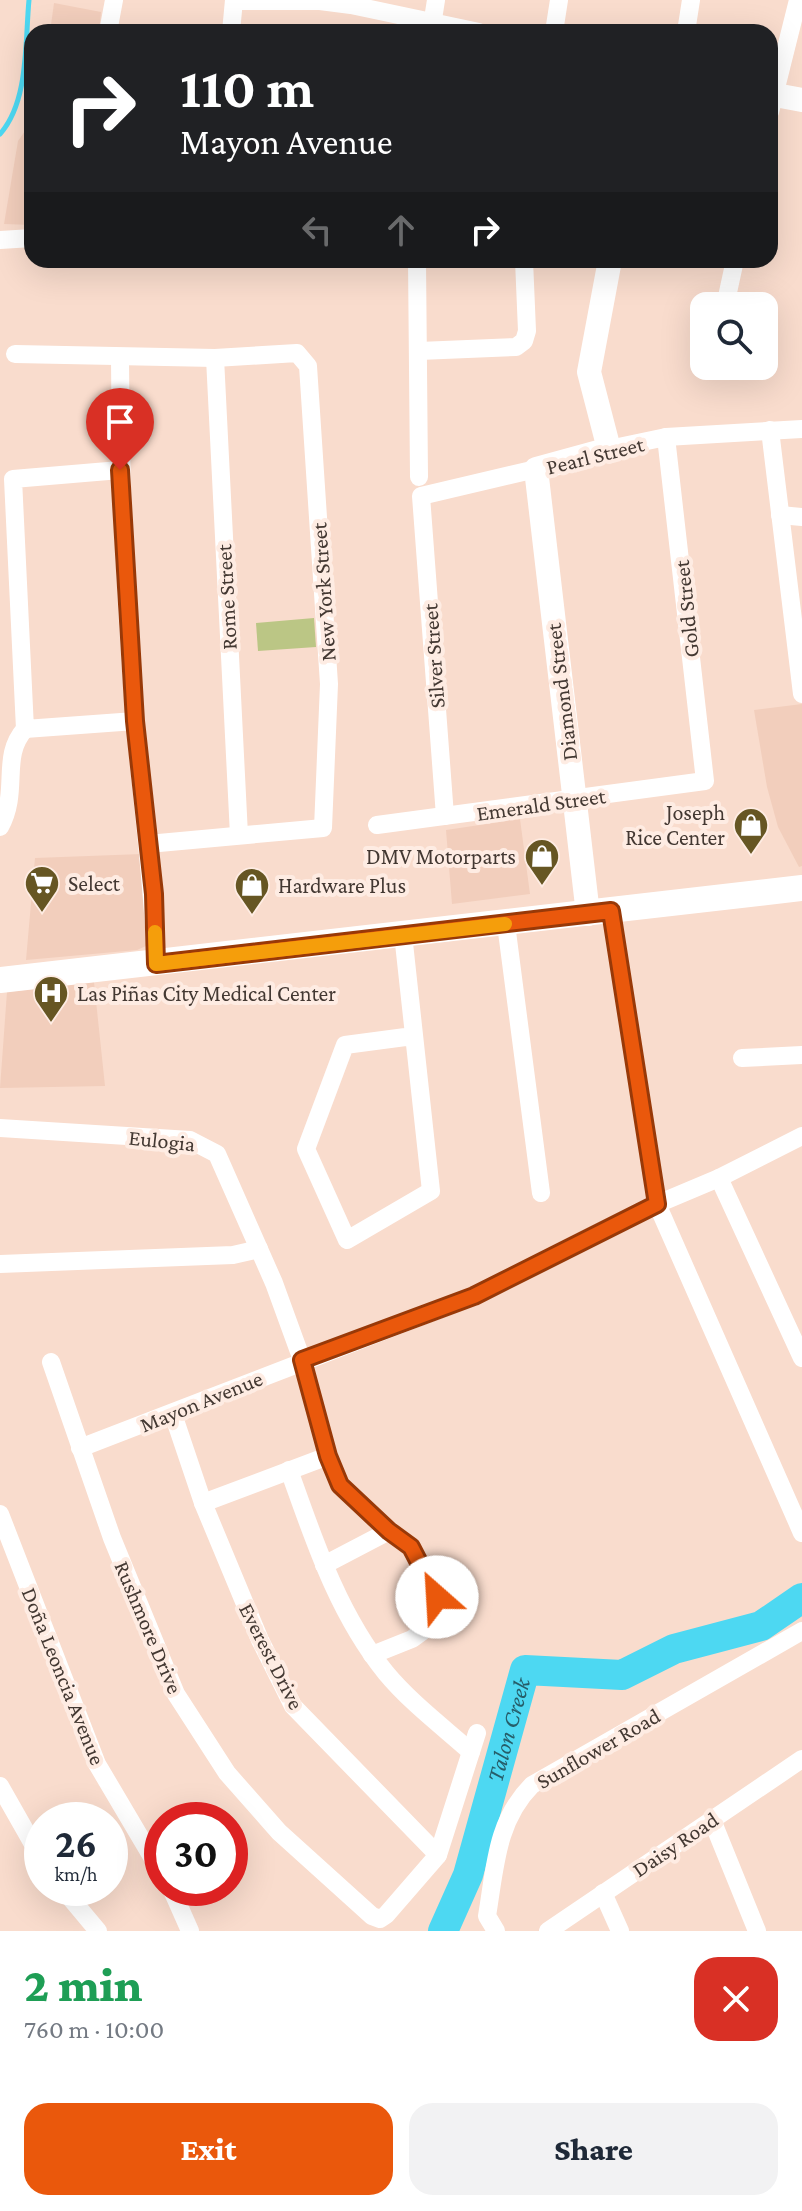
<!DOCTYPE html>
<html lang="en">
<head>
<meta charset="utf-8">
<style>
	:root { --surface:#fff; --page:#f2f2f3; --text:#1f2937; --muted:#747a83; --accent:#ea580c }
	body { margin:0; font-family:"Crimson Pro",serif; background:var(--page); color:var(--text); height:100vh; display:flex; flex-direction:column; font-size:30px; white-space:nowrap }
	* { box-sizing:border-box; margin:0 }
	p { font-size:26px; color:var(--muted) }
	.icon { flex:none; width:44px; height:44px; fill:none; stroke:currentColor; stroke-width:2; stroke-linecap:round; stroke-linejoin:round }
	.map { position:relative; height:1931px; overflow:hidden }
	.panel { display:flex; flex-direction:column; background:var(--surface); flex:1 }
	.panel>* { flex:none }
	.guide { position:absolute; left:24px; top:24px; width:754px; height:244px; border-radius:24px; box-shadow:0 8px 32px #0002; background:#202124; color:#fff; overflow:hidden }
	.fabs { position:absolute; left:690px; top:292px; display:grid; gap:16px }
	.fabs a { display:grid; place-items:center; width:88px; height:88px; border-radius:16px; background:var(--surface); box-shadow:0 8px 32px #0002; font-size:40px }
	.speed { position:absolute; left:24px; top:1802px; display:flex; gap:16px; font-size:40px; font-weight:700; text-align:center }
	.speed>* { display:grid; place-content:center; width:104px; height:104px; border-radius:50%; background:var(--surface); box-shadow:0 8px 32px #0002; line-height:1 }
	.speed small { font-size:20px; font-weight:400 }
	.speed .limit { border:12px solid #d22; background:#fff; color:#111 }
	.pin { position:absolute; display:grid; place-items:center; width:68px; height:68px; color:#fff; margin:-82px -34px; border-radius:50% 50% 50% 0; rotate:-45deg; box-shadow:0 0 8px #0007 }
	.pin .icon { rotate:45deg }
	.me { position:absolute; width:88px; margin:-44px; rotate:334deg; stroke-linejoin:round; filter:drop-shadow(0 0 6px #0008) }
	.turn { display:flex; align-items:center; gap:28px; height:168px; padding:0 24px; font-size:36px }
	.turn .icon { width:104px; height:104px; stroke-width:2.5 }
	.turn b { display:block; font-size:56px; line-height:68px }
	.lanes { display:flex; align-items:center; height:76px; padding:0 24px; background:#0003; justify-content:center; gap:40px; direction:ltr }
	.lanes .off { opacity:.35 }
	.round { display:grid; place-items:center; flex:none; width:84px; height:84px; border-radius:24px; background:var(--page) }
	.summary { display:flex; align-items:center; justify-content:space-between; height:136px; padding:0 24px }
	h1 { font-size:48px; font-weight:800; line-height:60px; color:#1e9e55 }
	.button { display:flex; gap:16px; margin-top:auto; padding:16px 24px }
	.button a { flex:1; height:92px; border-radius:24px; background:var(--accent); color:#fff; font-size:32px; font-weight:800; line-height:92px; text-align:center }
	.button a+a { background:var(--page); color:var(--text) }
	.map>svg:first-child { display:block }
	.built { fill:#f2cebc }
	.green { fill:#bbc685 }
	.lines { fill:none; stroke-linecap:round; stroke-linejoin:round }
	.stream { stroke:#4dd8f2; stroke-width:5 }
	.river { stroke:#4dd8f2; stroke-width:30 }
	.minor { stroke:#fff; stroke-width:18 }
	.tertiary { stroke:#fff; stroke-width:24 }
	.secondary { stroke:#fff; stroke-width:26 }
	.route-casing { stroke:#983908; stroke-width:20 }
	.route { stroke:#ea580c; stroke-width:14 }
	.slow { stroke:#f59e0b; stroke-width:14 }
	.labels { text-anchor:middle; stroke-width:8; stroke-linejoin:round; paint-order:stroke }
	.street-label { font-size:22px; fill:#433832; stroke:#feece3 }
	.poi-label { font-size:22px; fill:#433832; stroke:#feece3; text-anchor:start }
	.water-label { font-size:24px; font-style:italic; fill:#265e6a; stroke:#feece3 }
</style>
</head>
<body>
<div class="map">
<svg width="802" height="1931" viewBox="0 0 802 1931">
	<rect width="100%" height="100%" fill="#f9dccd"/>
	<g class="built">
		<path d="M54,3L101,12L99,32H50Z"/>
		<path d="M32,121V225L4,224L18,141Z"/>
		<path d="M802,704V866L799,867L778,827L767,787L754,710Z"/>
		<path d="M520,819L530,894L452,904L446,830Z"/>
		<path d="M142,854L146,946L137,950L26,960L35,858Z"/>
		<path d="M94,982L105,1086L0,1088L7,992Z"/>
	</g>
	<path class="green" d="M314,618L316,647L258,651L256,623Z"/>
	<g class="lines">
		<path class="stream" d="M0,134C29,102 25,41 29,0"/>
		<path class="river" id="s1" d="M443,1931L468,1875L525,1670L622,1675L674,1649L761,1626L802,1598"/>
		<g class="minor">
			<path d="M234,1H320L351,5L479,32"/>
			<path d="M108,32L114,0"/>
			<path d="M231,32L234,0"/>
			<path d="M431,32L436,0"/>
			<path d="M554,32L559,0"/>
			<path d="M686,32L691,0"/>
			<path d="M770,112L798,0"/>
			<path d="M0,240L32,238"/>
			<path d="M417,260L419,477"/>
			<path d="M725,306L735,260"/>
			<path d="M419,351L516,347L524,341L527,331L524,260"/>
			<path d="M15,354L215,358L297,353L308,366L329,684L323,828L148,844"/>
			<path d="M120,358C120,479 125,601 135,722C142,803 153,883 156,964"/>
			<path d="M215,358L239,835"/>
			<path d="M770,430L802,694"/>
			<path d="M609,449L666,437L802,429"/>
			<path d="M120,470L13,479L25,729L135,721"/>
			<path d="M780,515L802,517"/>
			<path d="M445,816L421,496L536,469"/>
			<path d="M377,825L705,781L666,437"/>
			<path d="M0,827C20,790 0,757 25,729"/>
			<path d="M611,911L657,1204L802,1533"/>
			<path d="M506,924L541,1193"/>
			<path d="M403,934L431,1191L347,1240L306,1149L345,1045L413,1036"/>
			<path d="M742,1058L802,1055"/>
			<path d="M0,1128L190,1140L217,1154L274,1283L302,1360L328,1456L340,1485L389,1531L411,1547L434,1588L438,1608L423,1631L412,1639L372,1655"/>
			<path d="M719,1178L802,1358"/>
			<path d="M0,1264L233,1255L259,1249"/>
			<path d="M51,1362L112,1538L176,1694L227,1773L279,1832L372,1916L380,1919L386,1915L438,1855L477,1733"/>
			<path d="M173,1414L203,1503L260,1640L293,1706L438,1855"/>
			<path d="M80,1448L474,1296L643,1210L719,1178L802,1136"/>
			<path d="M289,1470C314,1540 338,1614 386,1673C410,1702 443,1727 471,1752"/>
			<path d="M203,1503L328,1456"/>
			<path d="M0,1514L97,1764L162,1874"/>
			<path d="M324,1565L389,1531"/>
			<path d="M0,1786L42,1860"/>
			<path d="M712,1820L757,1931"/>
			<path d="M62,1888L98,1931"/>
			<path d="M171,1888L190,1931"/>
			<path d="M603,1893L620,1931"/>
			<path d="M496,1931L487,1916C495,1869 496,1821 532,1785L802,1631"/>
			<path d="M548,1931L802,1759"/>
		</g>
		<g class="tertiary">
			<path d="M770,94L802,100"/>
			<path d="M588,914L536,469L609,449L589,372L610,260"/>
		</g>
		<path class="secondary" d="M0,980L802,888"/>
	</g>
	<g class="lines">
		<g class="route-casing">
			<path id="route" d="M120,470L135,721L154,894L156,964L611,911L657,1204L474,1296L302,1360L328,1456L340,1485L389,1531L411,1547L437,1597"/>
		</g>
		<use href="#route" class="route"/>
		<path class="slow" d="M155,932L156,964L505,924"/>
	</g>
	<defs>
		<g id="shop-pin" transform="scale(1.8)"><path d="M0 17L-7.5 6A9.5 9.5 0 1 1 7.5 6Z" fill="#665623" stroke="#feece3"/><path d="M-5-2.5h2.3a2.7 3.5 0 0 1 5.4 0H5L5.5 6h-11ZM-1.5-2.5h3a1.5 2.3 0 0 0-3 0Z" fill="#fff"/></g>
		<g id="supermarket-pin" transform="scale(1.8)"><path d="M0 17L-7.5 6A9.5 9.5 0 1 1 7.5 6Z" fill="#665623" stroke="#feece3"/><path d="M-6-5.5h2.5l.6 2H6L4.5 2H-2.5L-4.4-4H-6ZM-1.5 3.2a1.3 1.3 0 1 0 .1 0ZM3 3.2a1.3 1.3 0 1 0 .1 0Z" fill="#fff"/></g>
		<g id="hospital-pin" transform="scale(1.8)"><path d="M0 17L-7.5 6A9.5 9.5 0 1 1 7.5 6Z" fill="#665623" stroke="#feece3"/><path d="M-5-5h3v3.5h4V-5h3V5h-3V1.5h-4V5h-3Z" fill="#fff"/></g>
	</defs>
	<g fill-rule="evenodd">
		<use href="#shop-pin" x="751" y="825"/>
		<use href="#shop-pin" x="542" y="856"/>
		<use href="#supermarket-pin" x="42" y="883"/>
		<use href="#shop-pin" x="252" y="885"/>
		<use href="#hospital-pin" x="51" y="993"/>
	</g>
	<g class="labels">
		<g class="street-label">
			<text transform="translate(595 455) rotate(-14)" y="8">Pearl Street</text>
			<text transform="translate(323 592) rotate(-94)" y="8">New York Street</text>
			<text transform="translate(226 597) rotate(-93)" y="8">Rome Street</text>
			<text transform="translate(686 609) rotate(-96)" y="8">Gold Street</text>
			<text transform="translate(433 656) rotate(-94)" y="8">Silver Street</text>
			<text transform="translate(561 692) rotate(-97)" y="8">Diamond Street</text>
			<text transform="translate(541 804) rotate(-8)" y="8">Emerald Street</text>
			<text transform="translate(162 1140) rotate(6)" y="8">Eulogia</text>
			<text transform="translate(201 1401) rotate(-22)" y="8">Mayon Avenue</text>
			<text transform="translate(149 1627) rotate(67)" y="8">Rushmore Drive</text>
			<text transform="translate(272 1656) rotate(63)" y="8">Everest Drive</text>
			<text transform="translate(64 1676) rotate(68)" y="8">Doña Leoncia Avenue</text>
			<text transform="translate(598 1748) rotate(-30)" y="8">Sunflower Road</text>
			<text transform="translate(675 1844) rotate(-34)" y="8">Daisy Road</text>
		</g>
		<g class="poi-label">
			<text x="725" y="820" text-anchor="end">Joseph<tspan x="725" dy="25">Rice Center</tspan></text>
			<text x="516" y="864" text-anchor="end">DMV Motorparts</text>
			<text x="68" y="891">Select</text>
			<text x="278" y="893">Hardware Plus</text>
			<text x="77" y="1001">Las Piñas City Medical Center</text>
		</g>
		<g class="water-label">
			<text dy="8" stroke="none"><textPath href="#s1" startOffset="212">Talon Creek</textPath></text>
		</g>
	</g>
</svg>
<div class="fabs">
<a><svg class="icon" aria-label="search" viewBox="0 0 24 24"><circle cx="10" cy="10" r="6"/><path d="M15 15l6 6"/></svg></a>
</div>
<div class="speed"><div>26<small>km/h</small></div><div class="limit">30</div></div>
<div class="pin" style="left:120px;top:470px;background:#d93025"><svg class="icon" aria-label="arrive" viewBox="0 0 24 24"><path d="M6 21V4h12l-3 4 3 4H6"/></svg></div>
<svg class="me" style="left:437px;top:1597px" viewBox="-20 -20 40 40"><circle r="19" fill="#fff"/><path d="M0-13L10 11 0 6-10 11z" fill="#ea580c"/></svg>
<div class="guide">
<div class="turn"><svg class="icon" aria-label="right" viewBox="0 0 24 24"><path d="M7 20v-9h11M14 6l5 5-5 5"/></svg><div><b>110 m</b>Mayon Avenue</div></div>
<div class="lanes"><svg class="icon off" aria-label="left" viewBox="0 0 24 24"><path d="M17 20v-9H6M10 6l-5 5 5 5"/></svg><svg class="icon off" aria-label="ahead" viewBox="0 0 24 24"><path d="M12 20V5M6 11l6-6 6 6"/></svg><svg class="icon" aria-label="right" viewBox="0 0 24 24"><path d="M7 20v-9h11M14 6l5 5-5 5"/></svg></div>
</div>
</div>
<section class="panel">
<div class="summary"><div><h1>2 min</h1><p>760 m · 10:00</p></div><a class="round" style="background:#d93025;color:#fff"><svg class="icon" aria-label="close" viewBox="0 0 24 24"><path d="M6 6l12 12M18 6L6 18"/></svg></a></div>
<div class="button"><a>Exit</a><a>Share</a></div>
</section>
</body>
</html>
